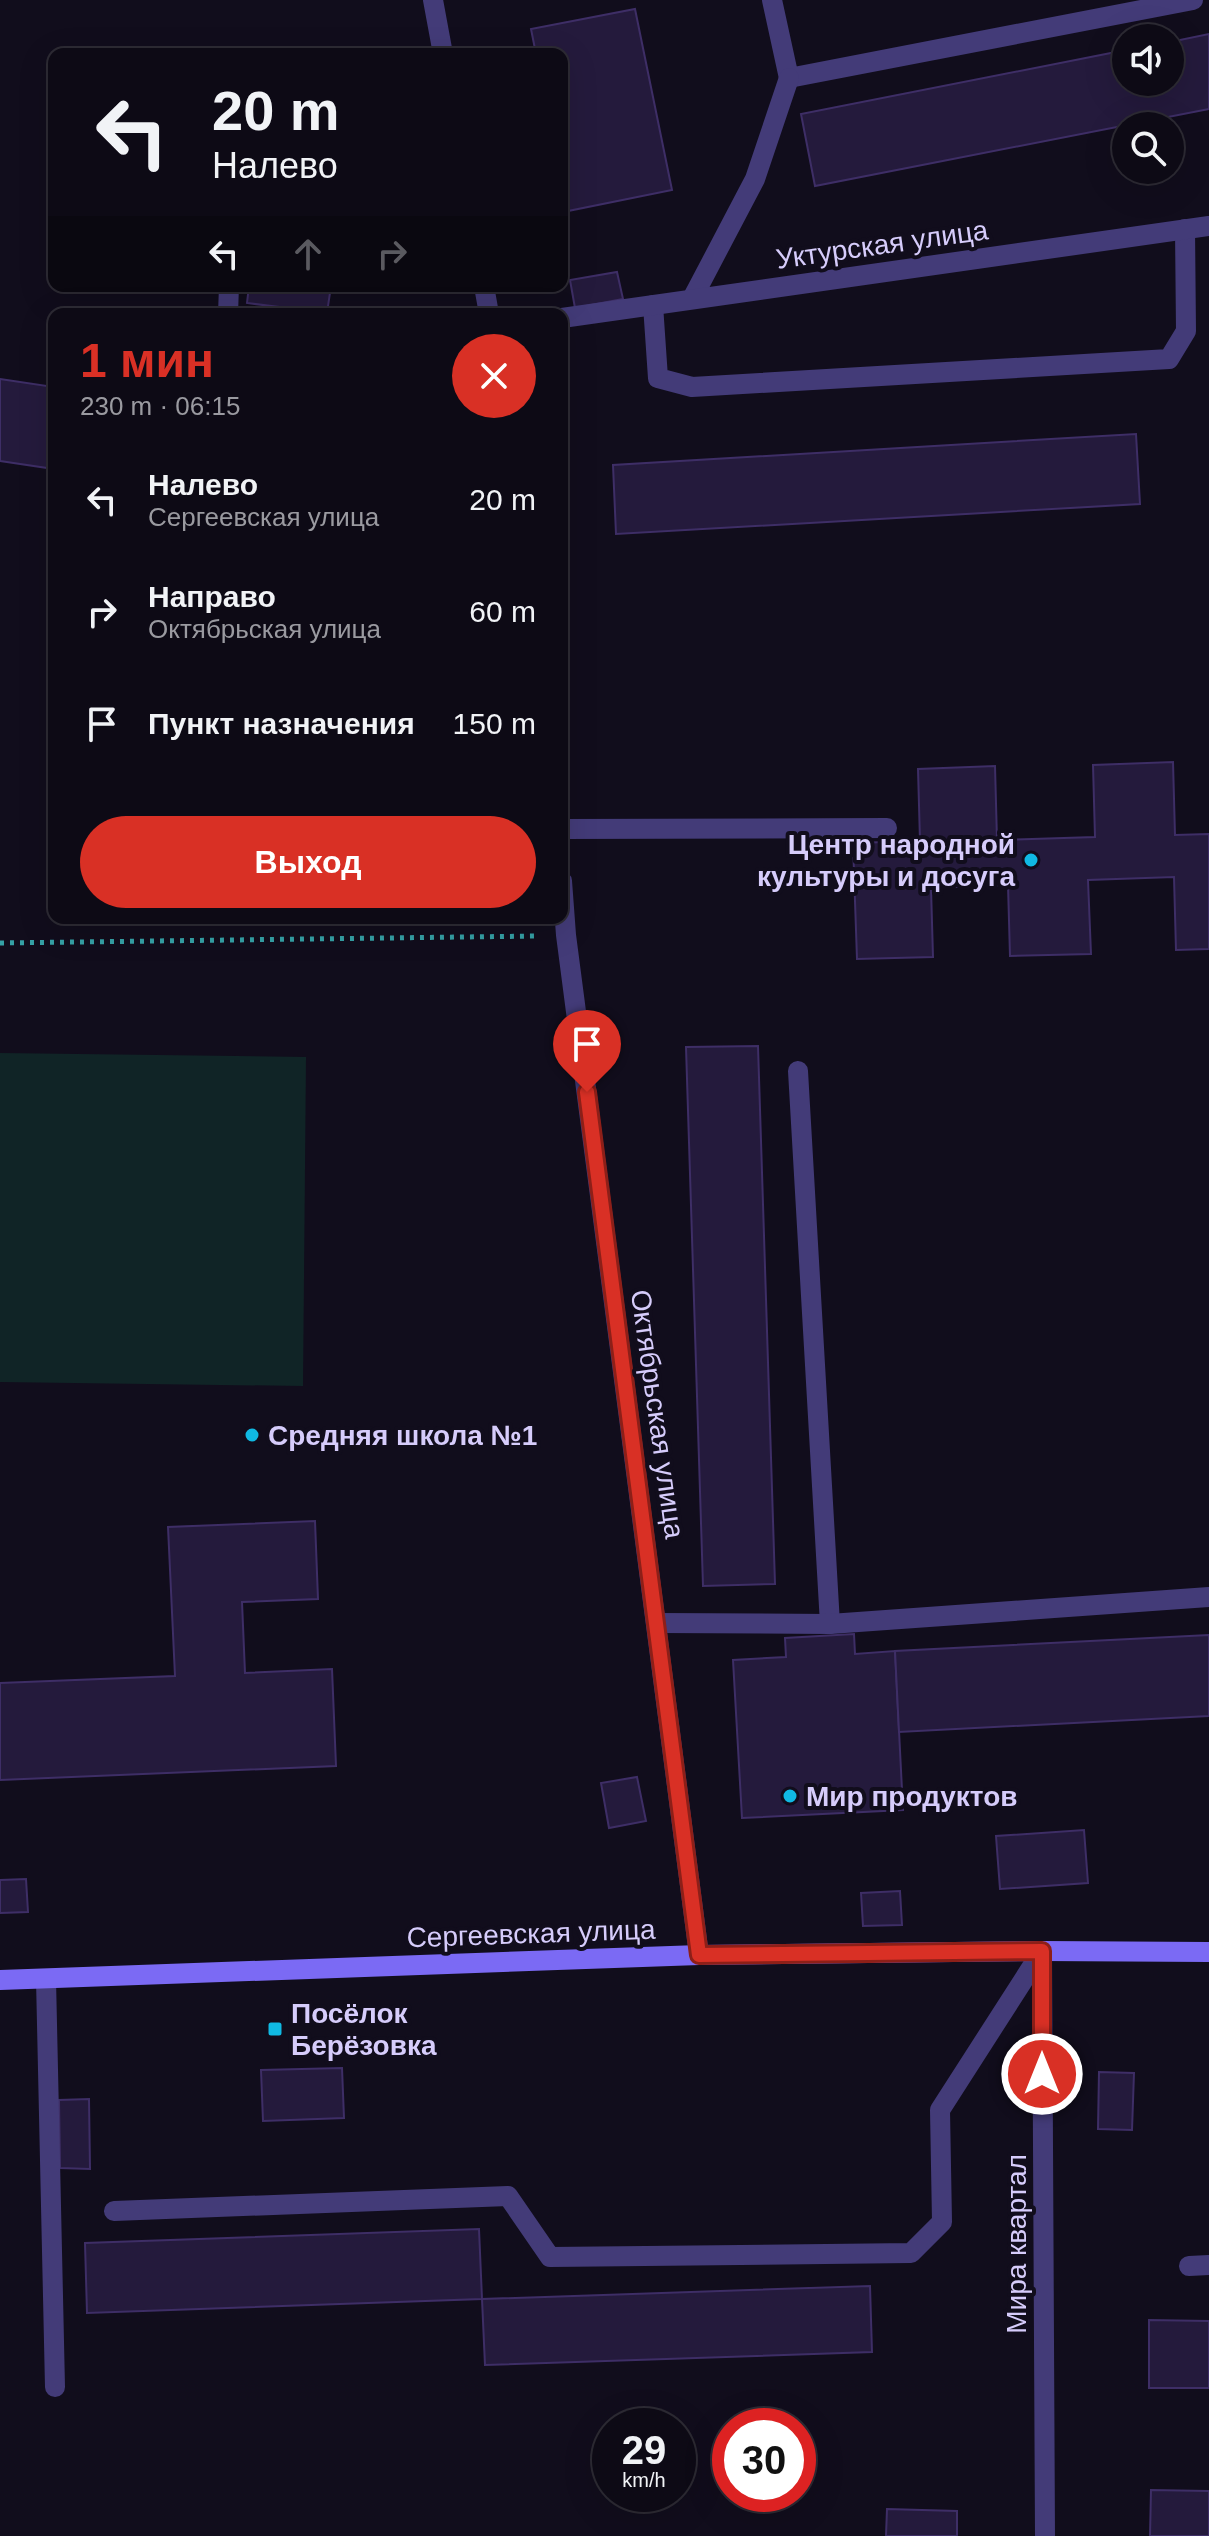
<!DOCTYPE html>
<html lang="ru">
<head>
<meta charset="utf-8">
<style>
	:root { --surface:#0d0a15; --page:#16131e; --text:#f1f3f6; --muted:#9a9aa0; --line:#2d2b34; --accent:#d93025 }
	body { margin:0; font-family:Arial,sans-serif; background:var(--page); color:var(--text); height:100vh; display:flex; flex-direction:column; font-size:30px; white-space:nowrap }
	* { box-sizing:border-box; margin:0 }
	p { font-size:26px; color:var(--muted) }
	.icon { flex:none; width:44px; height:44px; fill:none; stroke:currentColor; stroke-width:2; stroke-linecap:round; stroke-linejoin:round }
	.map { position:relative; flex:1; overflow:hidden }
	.sheet { position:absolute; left:48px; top:308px; width:520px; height:616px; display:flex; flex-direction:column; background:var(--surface); border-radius:16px; box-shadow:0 8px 32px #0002,0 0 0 2px var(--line) }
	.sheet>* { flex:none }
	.hud { position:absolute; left:48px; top:48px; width:520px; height:244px; border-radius:16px; box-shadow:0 8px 32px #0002,0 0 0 2px var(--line); background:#0d0a15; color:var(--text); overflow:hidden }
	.buttons { position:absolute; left:1112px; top:24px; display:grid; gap:16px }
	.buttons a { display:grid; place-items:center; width:72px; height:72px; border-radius:50%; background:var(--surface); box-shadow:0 8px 32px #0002,0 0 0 2px var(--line); font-size:40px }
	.speed { position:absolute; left:592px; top:2408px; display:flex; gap:16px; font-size:40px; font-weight:700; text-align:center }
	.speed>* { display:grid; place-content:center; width:104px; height:104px; border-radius:50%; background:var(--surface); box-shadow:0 8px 32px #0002,0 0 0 2px var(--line); line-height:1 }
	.speed small { font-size:20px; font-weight:400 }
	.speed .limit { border:12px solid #d22; background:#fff; color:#111 }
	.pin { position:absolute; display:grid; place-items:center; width:68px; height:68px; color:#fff; margin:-82px -34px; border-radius:50% 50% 50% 0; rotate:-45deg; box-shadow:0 0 8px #0007 }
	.pin .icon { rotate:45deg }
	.me { position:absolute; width:88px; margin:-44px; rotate:0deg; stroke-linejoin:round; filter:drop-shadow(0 0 6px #0008) }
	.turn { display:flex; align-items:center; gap:28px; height:168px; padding:0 32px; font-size:36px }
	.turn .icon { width:104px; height:104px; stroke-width:2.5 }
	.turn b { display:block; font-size:56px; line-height:68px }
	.lanes { display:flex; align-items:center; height:76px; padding:0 32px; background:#0003; justify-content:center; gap:40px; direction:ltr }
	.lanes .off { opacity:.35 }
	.round { display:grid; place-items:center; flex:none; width:84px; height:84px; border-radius:42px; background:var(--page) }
	.overview { display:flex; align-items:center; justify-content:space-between; height:136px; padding:0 32px }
	h1 { font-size:48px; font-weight:600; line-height:60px; color:var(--accent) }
	.action { display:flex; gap:16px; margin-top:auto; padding:16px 32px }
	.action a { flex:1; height:92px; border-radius:48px; background:var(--accent); color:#fff; font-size:32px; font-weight:600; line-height:92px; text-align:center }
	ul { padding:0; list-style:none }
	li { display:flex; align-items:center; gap:24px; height:112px; padding:0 32px }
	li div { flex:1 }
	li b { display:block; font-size:30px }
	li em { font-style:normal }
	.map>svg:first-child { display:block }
	.green { fill:#102426 }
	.building { fill:#241a3c; stroke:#3e2e66; stroke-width:2 }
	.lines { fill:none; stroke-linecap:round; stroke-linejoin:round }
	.path { stroke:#35a1a6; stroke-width:5; stroke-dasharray:4 6; stroke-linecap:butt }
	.service { stroke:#433b78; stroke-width:20 }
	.minor { stroke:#433b78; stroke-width:20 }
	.secondary { stroke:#7b6af4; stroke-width:20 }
	.route-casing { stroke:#8d1f18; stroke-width:20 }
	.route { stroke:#d93025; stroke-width:14 }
	.poi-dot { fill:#10b9e3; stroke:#110d1c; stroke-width:3 }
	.labels { text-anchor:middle; stroke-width:8; stroke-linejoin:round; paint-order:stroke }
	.street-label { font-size:28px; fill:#d6ccfb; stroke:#110d1c }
	.poi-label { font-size:28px; font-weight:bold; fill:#d6ccfb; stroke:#110d1c; text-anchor:start }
</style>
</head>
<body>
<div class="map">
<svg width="1209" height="2536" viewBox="0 0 1209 2536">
	<rect width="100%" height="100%" fill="#110d1c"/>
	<path class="green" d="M0,1053L306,1057L303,1386L0,1382Z"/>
	<g class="building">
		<path d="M635,9L672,190L568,211L562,183V54H536L531,29Z"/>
		<path d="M1209,34V109L815,186L801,114L1126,50V82H1170V42Z"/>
		<path d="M617,272L623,299L575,308L570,280Z"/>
		<path d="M249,286H331L327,313L247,303Z"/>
		<path d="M0,379L54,387V469L0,461Z"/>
		<path d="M1136,434L1140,504L616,534L613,465Z"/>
		<path d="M1173,762L1175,835L1209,834V949L1176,950L1174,877L1088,880L1091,954L1010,956L1008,885L931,888L933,957L857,959L853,843L920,841L918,769L995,766L997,840L1095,837L1093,765Z"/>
		<path d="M53,775H54V851H48Z"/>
		<path d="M758,1046L775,1584L703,1586L686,1047Z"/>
		<path d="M315,1521L318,1599L242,1602L245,1673L332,1669L336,1766L0,1780V1683L175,1676L168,1527Z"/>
		<path d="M854,1634L855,1654L895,1651L903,1810L742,1818L733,1660L786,1657L785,1638Z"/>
		<path d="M1209,1635V1716L899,1732L895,1651Z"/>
		<path d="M637,1777L646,1821L609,1828L601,1783Z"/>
		<path d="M1084,1830L1088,1883L1000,1889L996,1836Z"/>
		<path d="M26,1879L28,1912L0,1913V1880Z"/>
		<path d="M900,1891L902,1925L863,1926L861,1893Z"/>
		<path d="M342,2068L344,2118L263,2121L261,2070Z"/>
		<path d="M1099,2072L1134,2073L1132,2130L1098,2129Z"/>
		<path d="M89,2099L90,2169L60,2168L59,2100Z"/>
		<path d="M479,2229L482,2299L87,2313L85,2243Z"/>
		<path d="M870,2286L872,2352L485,2365L482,2299Z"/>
		<path d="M1149,2320L1209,2321V2388H1149Z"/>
		<path d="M1151,2490L1209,2491V2536H1150Z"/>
		<path d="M887,2509L957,2511V2536H886Z"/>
	</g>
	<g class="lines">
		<path class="path" d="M0,943L539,936"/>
		<g class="service">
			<path d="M772,0L789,78L1193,0"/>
			<path d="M692,299L755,179L789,78"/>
			<path d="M653,305L658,378L692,387L1169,359L1186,331L1185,229"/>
			<path d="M228,314L229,286"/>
			<path d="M562,829L887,828"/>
			<path d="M798,1071L830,1624"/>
			<path d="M657,1623L830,1624L1209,1597"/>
			<path d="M46,1979L55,2387"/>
			<path d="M114,2211L508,2196L550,2257L911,2253L942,2222L940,2110L1042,1951"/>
			<path d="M1189,2266L1209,2265"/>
		</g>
		<g class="minor">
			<path d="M433,0L443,54"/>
			<path d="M484,286L489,314"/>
			<path d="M562,318L1209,226"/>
			<path d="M562,881L566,935L699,1955"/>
			<path d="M1042,1951L1045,2536"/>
		</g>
		<path class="secondary" d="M0,1980L699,1955L1042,1951L1209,1952"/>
	</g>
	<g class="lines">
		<g class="route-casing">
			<path id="route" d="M587,1092L699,1955L1042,1951V2074"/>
		</g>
		<use href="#route" class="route"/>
	</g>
	<g class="poi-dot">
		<circle cx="1031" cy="860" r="8"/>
		<circle cx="252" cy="1435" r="8"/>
		<circle cx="790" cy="1796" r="8"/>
		<rect x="267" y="2021" width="16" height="16" rx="4"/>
	</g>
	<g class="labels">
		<g class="street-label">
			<text transform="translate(882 244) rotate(-8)" y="10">Уктурская улица</text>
			<text transform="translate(658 1414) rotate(82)" y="10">Октябрьская улица</text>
			<text transform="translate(531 1933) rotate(-2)" y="10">Сергеевская улица</text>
			<text transform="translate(1016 2244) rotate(-90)" y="10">Мира квартал</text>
		</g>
		<g class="poi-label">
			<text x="1015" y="854" text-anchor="end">Центр народной<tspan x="1015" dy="32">культуры и досуга</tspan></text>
			<text x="268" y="1445">Средняя школа №1</text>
			<text x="806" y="1806">Мир продуктов</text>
			<text x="291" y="2023">Посёлок<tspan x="291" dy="32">Берёзовка</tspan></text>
		</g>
	</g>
</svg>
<div class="buttons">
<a><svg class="icon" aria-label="sound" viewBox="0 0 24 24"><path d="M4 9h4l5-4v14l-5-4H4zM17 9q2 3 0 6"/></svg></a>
<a><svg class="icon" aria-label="search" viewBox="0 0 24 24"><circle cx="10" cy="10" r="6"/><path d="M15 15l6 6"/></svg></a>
</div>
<div class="speed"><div>29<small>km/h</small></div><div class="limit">30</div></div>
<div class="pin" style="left:587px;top:1092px;background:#d93025"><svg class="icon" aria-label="arrive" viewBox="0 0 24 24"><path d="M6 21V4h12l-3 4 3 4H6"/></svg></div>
<svg class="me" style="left:1042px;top:2074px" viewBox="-20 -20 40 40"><circle r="17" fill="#d93025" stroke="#fff" stroke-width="3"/><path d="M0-11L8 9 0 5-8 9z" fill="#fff"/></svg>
<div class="hud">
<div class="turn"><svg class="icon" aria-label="left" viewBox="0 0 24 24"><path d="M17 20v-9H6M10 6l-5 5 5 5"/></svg><div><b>20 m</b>Налево</div></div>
<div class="lanes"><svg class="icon" aria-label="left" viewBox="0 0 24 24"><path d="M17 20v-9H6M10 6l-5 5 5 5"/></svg><svg class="icon off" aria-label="ahead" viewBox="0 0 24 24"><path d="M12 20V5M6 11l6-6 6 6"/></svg><svg class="icon off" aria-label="right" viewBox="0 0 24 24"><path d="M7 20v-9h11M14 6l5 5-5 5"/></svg></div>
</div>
<section class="sheet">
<div class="overview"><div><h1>1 мин</h1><p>230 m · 06:15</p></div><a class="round" style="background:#d93025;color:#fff"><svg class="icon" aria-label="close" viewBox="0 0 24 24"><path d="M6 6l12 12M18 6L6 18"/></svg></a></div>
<ul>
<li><svg class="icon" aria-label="left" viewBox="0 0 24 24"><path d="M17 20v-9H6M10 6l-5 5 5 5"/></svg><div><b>Налево</b><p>Сергеевская улица</p></div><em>20 m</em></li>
<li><svg class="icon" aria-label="right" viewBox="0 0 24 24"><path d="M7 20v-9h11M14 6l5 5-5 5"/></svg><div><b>Направо</b><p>Октябрьская улица</p></div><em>60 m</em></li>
<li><svg class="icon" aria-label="arrive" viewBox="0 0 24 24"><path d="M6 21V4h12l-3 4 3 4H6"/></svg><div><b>Пункт назначения</b></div><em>150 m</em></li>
</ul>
<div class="action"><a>Выход</a></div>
</section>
</div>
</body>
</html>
